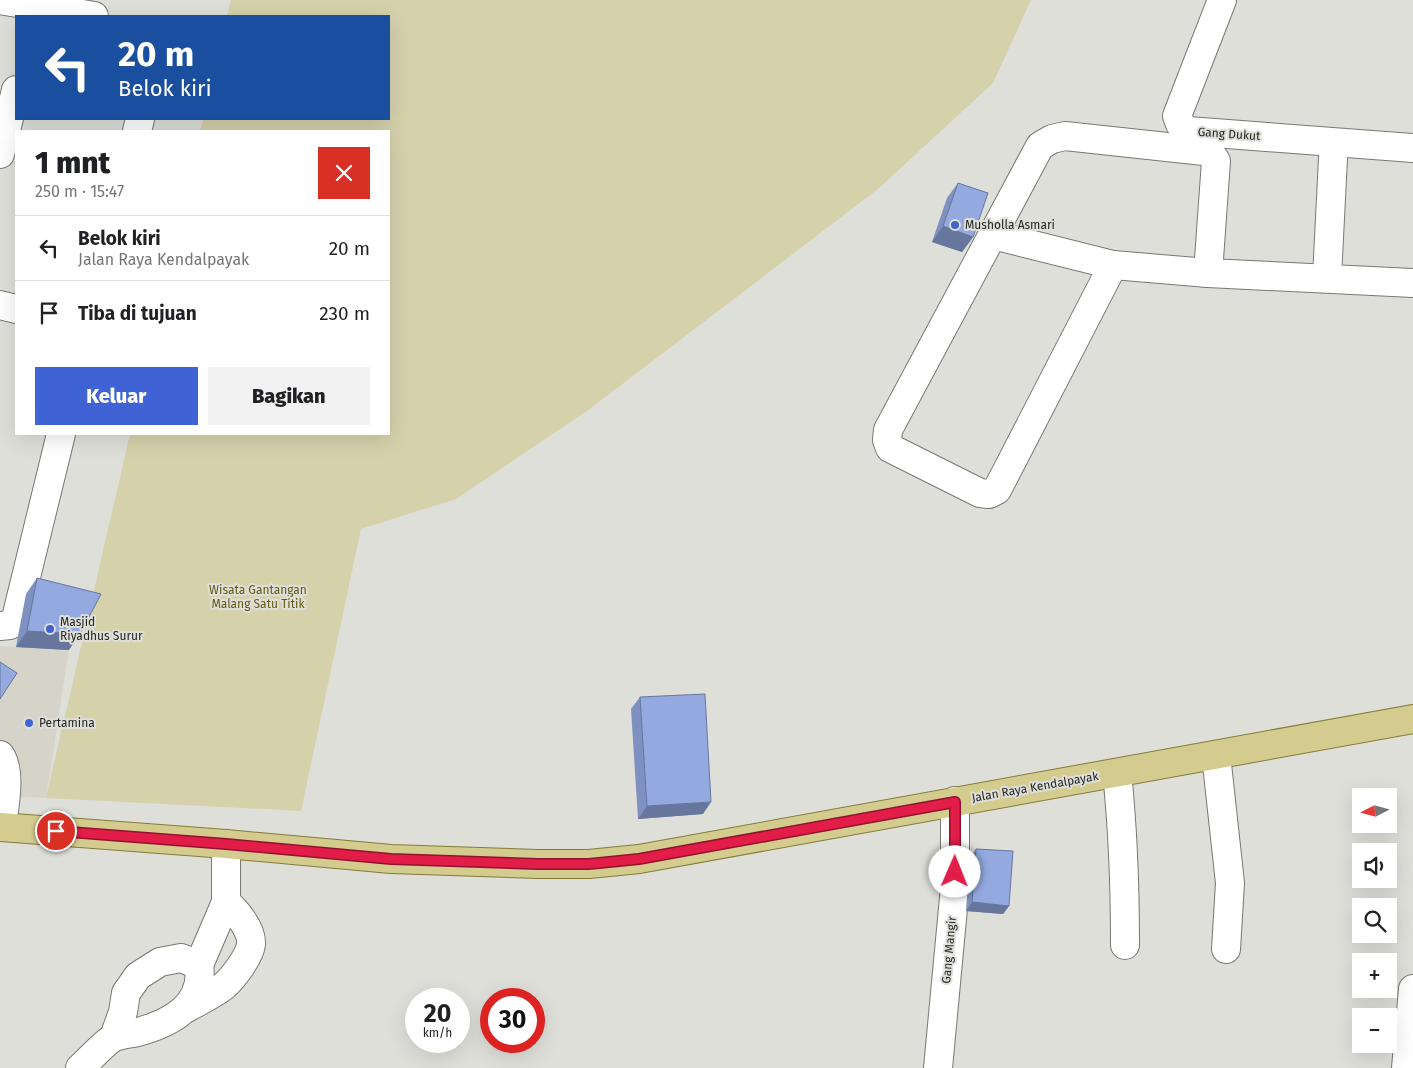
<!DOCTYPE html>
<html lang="id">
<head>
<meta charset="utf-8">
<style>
	:root { --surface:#fff; --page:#f2f2f2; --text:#202124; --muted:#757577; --line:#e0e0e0; --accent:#3f63d5 }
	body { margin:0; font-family:"Fira Sans",sans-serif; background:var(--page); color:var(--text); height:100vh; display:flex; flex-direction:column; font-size:19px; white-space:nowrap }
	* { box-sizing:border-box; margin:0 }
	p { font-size:16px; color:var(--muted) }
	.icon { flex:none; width:28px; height:28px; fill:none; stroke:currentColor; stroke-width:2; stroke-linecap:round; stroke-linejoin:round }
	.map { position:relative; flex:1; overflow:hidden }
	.drawer { position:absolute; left:15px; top:130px; width:375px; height:305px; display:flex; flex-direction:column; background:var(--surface); border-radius:0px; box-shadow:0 5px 20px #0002 }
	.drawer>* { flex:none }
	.top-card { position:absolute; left:15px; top:15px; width:375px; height:105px; border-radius:0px; box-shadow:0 5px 20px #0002; background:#1a4fa0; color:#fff; overflow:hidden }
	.needle { width:32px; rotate:264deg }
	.tools { position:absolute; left:1352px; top:788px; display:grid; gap:10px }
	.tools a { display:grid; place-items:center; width:45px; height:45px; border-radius:0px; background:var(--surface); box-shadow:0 5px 20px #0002; font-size:25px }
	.speed { position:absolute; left:405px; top:988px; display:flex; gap:10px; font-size:25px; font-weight:700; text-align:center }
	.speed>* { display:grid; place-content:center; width:65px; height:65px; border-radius:50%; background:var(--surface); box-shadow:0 5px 20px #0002; line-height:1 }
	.speed small { font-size:12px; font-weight:400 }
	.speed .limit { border:8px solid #d22; background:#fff; color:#111 }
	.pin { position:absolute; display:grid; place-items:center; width:42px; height:42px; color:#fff; margin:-21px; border:2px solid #fff; border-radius:50%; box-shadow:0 1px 5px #0007 }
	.me { position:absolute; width:55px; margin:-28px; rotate:1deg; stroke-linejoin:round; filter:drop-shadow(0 0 4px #0008) }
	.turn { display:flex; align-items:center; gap:18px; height:105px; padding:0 20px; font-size:22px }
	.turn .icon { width:65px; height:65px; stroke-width:2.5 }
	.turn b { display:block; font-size:35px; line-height:42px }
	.round { display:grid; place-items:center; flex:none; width:52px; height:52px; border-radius:0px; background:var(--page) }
	.headline { display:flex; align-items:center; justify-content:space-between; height:85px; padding:0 20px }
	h1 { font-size:30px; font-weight:800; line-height:38px }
	.primary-button { display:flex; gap:10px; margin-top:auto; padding:10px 20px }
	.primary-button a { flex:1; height:58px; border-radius:0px; background:var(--accent); color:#fff; font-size:20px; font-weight:800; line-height:58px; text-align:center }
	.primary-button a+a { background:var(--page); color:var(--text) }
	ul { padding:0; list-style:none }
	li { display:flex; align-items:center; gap:15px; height:65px; padding:0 20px; border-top:1px solid var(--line) }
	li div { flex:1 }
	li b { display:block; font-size:19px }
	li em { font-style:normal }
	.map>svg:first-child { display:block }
	.built { fill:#d6d4c8 }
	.green { fill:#d5d1ab }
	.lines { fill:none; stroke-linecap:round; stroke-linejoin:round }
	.minor-casing { stroke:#787773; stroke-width:30 }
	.major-casing { stroke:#847b38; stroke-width:30 }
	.minor { stroke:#fff; stroke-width:28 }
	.major { stroke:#d4cc8f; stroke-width:28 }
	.wall { fill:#7e91c0 }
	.shaded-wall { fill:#67769c }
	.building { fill:#93a9df; stroke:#67769c }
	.route-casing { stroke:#92132f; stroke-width:12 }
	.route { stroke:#e11d48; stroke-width:9 }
	.poi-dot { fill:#3f63d5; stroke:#dfdfda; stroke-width:2 }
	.labels { text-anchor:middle; stroke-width:4; stroke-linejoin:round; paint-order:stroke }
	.street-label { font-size:12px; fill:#242422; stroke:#dfdfda }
	.poi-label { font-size:12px; fill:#242422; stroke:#dfdfda; text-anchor:start }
	.park-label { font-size:12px; fill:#625910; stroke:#dfdfda }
</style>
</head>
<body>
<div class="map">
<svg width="1413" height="1068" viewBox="0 0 1413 1068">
	<rect width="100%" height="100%" fill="#dfdfda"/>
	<path class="built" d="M0,646L69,650L46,798L0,796Z"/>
	<path class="green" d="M231,0H1031L993,83L878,189L587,411L456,499L361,529L301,811L46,798L130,434H389V131H200L203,119H389V16H227Z"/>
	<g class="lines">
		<g class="minor-casing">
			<g id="minor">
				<path d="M0,0L94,16"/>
				<path d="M1222,0L1177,116L1180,124L1188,131L1413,148"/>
				<path d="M137,131L140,119"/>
				<path d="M0,154L16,90"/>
				<path d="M993,235L1113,265L1208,273L1413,283"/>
				<path d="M1113,265L997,490L989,494L980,493L890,448L887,440L888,430L1040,146L1052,139L1065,136L1204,151L1212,155L1216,161L1208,273"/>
				<path d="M1327,278L1333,158"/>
				<path d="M0,305L16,309"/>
				<path d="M0,626L10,625L16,618L61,434"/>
				<path d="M0,755C12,772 4,807 2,827"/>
				<path d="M1216,755L1230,883L1226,949"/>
				<path d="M1117,773C1123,830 1125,887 1125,945"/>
				<path d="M187,1008C199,1001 214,994 224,986C233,978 250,956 251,944C252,929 236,911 226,902"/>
				<path d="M114,1037L123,1012L126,993L138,976L160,962L181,958L199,965L226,902V844"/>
				<path d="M80,1068C88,1061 107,1040 115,1037C122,1034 130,1034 138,1032C171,1023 205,1005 199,965"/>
				<path d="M938,1068L955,887V801"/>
				<path d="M1406,1068L1413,989"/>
			</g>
		</g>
		<g class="major-casing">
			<path id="major" d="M0,827L226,844L391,859L538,864H589L639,859L1413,719"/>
		</g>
		<use href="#minor" class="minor"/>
		<use href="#major" class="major"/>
	</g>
	<g class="wall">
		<path d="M958,183L973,237L962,252L932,242L947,198Z"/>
		<path d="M37,578L69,650L16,647L26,594Z"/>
		<path d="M640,697L703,814L638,819L631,709Z"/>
		<path d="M976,849L1009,906L1003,914L966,911L970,857Z"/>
	</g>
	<g class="shaded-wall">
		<path d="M943,226L973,237L962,252L932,242Z"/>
		<path d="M27,631L80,634L69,650L16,647Z"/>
		<path d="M711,802L703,814L638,819L647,806Z"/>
		<path d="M972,902L1009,906L1003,914L966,911Z"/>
	</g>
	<g class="building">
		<path d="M958,183L988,193L973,237L943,226Z"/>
		<path d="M37,578L101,594L80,634L27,631Z"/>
		<path d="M0,662L17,673L0,699Z"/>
		<path d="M705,694L711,802L647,806L640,697Z"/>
		<path d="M976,849L1013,851L1009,906L972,902Z"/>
	</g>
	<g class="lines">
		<g class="route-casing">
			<path id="route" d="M56,831L226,844L391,859L538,864H589L639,859L955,802V872"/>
		</g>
		<use href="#route" class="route"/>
	</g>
	<g class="poi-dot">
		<circle cx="955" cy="225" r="5"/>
		<circle cx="50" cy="629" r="5"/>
		<circle cx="29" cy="723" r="5"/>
	</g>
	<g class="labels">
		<g class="street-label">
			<text transform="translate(1229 134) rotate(4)" y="4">Gang Dukut</text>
			<text transform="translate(1035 787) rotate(-10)" y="4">Jalan Raya Kendalpayak</text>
			<text transform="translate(949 950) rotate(-85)" y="4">Gang Mangir</text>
		</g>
		<g class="poi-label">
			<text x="965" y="229">Musholla Asmari</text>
			<text x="60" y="626">Masjid<tspan x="60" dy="14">Riyadhus Surur</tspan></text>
			<text x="39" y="727">Pertamina</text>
		</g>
		<g class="park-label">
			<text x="258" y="594">Wisata Gantangan<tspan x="258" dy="14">Malang Satu Titik</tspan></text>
		</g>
	</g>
</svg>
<div class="tools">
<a><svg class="needle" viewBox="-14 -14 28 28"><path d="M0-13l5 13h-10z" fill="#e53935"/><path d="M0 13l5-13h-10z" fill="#757577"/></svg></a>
<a><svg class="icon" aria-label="sound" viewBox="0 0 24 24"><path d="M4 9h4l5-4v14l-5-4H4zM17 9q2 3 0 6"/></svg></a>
<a><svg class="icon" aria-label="search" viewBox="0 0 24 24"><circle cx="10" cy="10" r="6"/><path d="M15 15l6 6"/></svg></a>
<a>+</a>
<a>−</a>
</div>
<div class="speed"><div>20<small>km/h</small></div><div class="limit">30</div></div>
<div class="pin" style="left:56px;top:831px;background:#d93025"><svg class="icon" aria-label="arrive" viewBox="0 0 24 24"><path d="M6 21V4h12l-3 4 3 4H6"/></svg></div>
<svg class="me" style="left:955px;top:872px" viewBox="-20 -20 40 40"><circle r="19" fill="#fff"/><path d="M0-13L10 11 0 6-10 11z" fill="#e11d48"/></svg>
<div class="top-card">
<div class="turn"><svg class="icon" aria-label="left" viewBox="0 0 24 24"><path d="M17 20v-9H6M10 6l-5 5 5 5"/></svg><div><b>20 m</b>Belok kiri</div></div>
</div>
<section class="drawer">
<div class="headline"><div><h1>1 mnt</h1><p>250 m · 15:47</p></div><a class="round" style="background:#d93025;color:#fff"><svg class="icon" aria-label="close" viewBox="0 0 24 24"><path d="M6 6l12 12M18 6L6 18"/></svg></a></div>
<ul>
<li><svg class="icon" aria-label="left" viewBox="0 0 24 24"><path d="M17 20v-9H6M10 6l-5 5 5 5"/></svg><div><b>Belok kiri</b><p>Jalan Raya Kendalpayak</p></div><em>20 m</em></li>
<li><svg class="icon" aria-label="arrive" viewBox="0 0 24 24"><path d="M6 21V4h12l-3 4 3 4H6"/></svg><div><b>Tiba di tujuan</b></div><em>230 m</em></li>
</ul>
<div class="primary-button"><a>Keluar</a><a>Bagikan</a></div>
</section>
</div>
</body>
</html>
